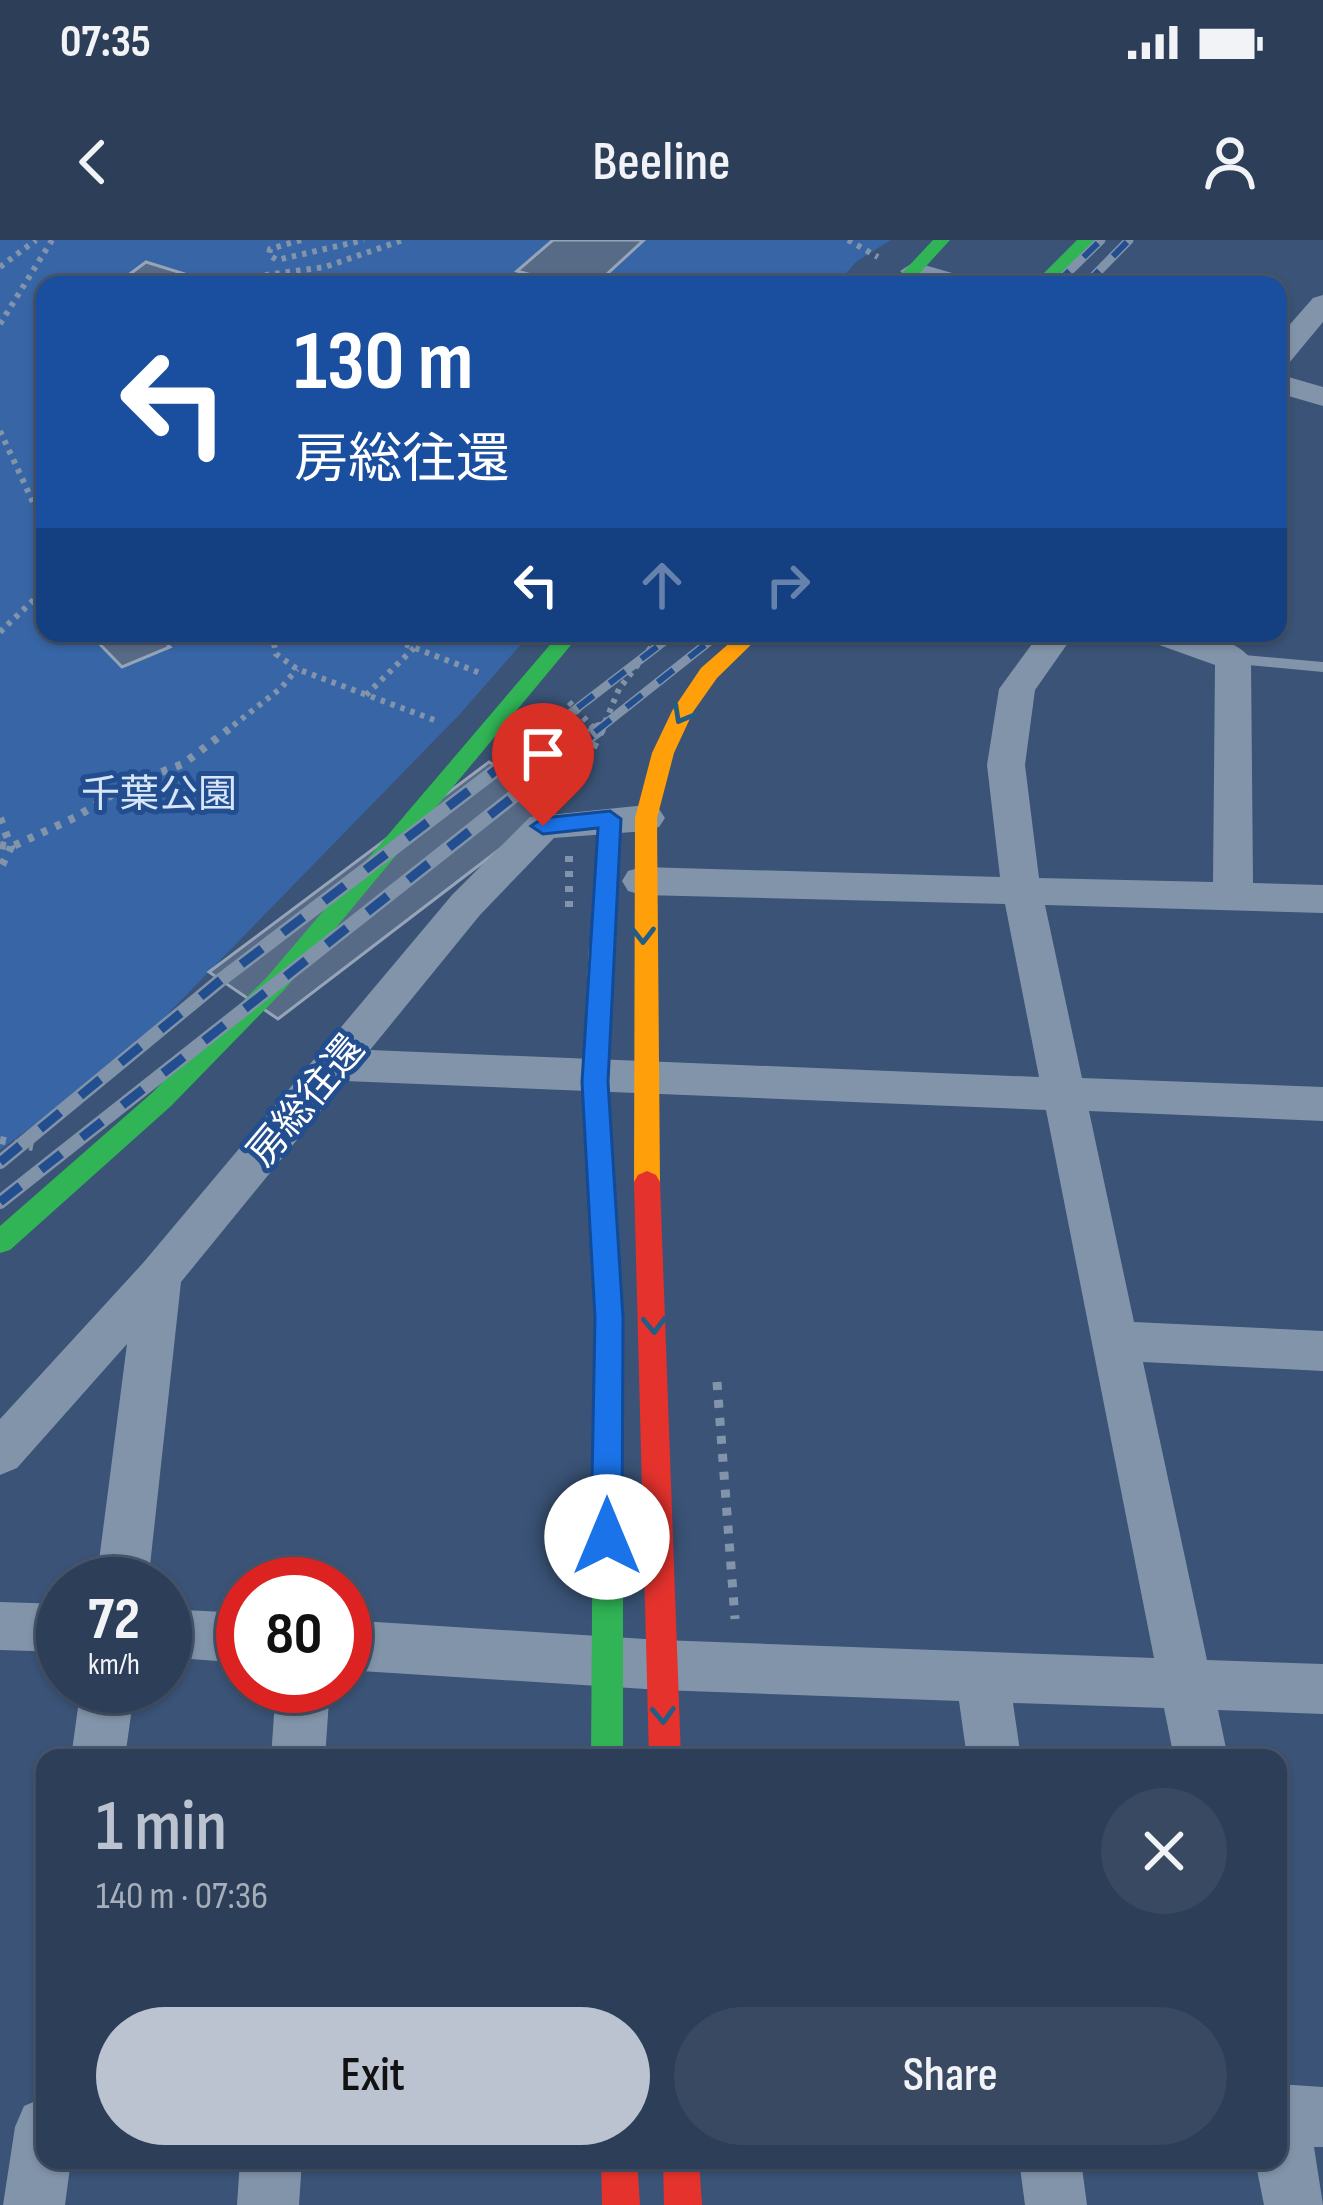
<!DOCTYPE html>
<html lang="en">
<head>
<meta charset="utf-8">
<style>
	:root { --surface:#2c3e58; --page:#384961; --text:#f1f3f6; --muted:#a6aeba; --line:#48576e; --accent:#bac3cf }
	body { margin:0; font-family:"Sofia Sans Condensed","Noto Sans JP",sans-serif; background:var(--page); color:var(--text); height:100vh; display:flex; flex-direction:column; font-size:45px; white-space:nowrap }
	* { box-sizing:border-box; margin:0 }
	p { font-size:39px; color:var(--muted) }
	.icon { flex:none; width:66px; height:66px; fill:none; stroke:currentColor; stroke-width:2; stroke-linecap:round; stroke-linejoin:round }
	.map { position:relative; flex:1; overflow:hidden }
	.sheet { position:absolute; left:36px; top:1509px; width:1251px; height:420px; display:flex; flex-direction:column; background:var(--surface); border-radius:24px; box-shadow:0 3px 9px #0004,0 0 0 3px var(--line) }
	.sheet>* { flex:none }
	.top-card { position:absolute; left:36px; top:36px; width:1251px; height:366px; border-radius:24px; box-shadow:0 3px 9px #0004,0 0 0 3px var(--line); background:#1a4fa0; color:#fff; overflow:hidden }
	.speed { position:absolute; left:36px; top:1317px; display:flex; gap:24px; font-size:60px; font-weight:700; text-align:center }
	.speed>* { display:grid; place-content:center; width:156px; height:156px; border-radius:50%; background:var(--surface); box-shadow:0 3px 9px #0004,0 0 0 3px var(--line); line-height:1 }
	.speed small { font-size:30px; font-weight:400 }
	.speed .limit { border:18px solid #d22; background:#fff; color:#111 }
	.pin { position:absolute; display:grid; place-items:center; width:102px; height:102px; color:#fff; margin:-123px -51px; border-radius:50% 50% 50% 0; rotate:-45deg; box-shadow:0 0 12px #0007 }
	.pin .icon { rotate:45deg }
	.me { position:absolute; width:132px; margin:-66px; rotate:0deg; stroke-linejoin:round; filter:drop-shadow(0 0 9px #0008) }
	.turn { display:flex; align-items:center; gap:42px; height:252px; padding:0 60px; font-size:54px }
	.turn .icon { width:156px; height:156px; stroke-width:2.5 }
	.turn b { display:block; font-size:84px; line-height:102px }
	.lanes { display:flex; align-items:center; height:114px; padding:0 60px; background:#0003; justify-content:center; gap:60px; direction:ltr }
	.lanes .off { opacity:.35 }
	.round { display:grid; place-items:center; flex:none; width:126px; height:126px; border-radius:63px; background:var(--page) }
	.summary { display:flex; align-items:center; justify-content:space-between; height:204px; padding:0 60px }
	h1 { font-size:72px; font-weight:600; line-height:90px; color:var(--accent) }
	.button { display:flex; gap:24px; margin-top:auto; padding:24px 60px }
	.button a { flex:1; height:138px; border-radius:72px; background:var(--accent); color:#111; font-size:48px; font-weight:600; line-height:138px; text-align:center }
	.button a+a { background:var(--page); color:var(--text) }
	.status { display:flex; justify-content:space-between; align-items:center; height:84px; padding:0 60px; background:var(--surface); direction:ltr }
	.status svg { height:33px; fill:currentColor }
	header { display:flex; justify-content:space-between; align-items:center; height:156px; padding:0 60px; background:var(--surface); font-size:54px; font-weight:600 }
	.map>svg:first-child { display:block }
	.green { fill:#3765a5 }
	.building { fill:#576a86; stroke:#96a4b8; stroke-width:3 }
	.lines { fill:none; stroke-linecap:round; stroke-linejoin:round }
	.path-far2 { stroke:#8294a9; stroke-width:6; stroke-dasharray:4.5 6; stroke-linecap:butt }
	.path-far1 { stroke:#8294a9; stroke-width:8; stroke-dasharray:6 9; stroke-linecap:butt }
	.path { stroke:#8294a9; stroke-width:9; stroke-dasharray:8 10; stroke-linecap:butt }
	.lane { fill:#8294a9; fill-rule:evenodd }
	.street { fill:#8294a9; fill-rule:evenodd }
	.fast { fill:#30b455; fill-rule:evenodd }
	.slow { fill:#ff9f0a; fill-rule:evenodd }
	.jam { fill:#e5322d; fill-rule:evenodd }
	.rail-far1-casing { stroke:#8193a9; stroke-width:9 }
	.rail-casing { stroke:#8193a9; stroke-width:14 }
	.rail-far1 { stroke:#224e8f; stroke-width:6; stroke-dasharray:20; stroke-linecap:butt }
	.rail { stroke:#224e8f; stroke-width:9; stroke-dasharray:26; stroke-linecap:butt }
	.oneway { stroke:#245d86 }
	.route { fill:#1a73e8; stroke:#114b97; stroke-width:3 }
	.labels { text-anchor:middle; stroke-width:10; stroke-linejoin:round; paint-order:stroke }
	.park-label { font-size:39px; fill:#d7e5f9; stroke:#224e8f }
	.street-label { font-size:39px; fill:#fff; stroke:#224e8f }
</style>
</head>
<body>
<div class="status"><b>07:35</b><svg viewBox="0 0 49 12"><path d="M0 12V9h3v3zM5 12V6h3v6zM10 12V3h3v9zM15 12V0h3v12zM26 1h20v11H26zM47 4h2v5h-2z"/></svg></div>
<header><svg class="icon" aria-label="back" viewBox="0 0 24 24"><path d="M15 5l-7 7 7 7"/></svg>Beeline<svg class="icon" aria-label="person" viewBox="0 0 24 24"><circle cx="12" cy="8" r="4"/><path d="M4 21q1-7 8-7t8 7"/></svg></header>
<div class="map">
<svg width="1323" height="1965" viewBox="0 0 1323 1965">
	<rect width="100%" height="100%" fill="#3a5376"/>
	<path class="green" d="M0,0H891L856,22L836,45H45V393H531L460,474L124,819L0,910Z"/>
	<g class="building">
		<path d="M553,0H644L595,45H566L517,31Z"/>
		<path d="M146,22L185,34L171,45H115Z"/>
		<path d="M89,393H156L170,407L122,427Z"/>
		<path d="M489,522L559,564L278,779L209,732Z"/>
	</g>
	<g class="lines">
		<g class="path-far2">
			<path d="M301,0L270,9L269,15L277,20L364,0"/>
			<path d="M848,0L878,17"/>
			<path d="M0,27L36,0"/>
			<path d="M192,45L325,27L403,0"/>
			<path d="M0,84L52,0"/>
			<path d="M0,191L45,288"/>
			<path d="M0,392L45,349"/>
			<path d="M272,393L276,414L297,429L437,481"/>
			<path d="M376,393L480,433"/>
			<path d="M366,455L414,408"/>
			<path d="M569,462L597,492"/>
			<path d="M225,492L281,448L297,429"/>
			<path d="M601,492L619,449L662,393"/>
		</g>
		<g class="path-far1">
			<path d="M594,489L600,495"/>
			<path d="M573,548L602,489"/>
			<path d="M0,578L11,607L0,629"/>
			<path d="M0,605L11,607L76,577L129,544L183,524L229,489"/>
			<path d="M569,616V673"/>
			<path d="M0,900L33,907"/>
		</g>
		<path class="path" d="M717,1142L735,1379"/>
		<path class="lane" d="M1233,414L1323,422V432L1227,423V415Z"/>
		<g class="street">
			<path d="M914,22L973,39L977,45C952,45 919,50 900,31Z"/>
			<path d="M1323,55V82L1289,123L1278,126V98L1313,58Z"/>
			<path d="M1278,134L1323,147V166L1278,153Z"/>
			<path d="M1040,393H1075L1035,450L1025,525L1039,638L1213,642L1215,425L1148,401L1143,393C1175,393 1229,390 1251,419L1253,643L1323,645V673L1045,665L1082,838L1323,847V881L1089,871L1134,1082L1323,1091V1131L1143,1122L1207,1420L1323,1424V1474L1218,1470L1228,1518H1174L1164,1468L1013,1463L1021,1518H967L959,1461L661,1450L345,1430V1380L661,1400L1154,1418L1046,870L345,841L181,1042L148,1344H96L127,1104L17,1228L0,1235V1179L143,1023L452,655L530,577L646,565L659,569L665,578L659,587L646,591L554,598L480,675L370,810L1039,837L1005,664L642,655L628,651L622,641L628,631L642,627L1000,637L987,525L999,449Z"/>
			<path d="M0,1362L63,1364V1412L0,1410Z"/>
			<path d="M165,1369L243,1373V1423L165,1417Z"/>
			<path d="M81,1446H135L125,1518H71Z"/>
			<path d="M276,1446H330L325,1518H271Z"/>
			<path d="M1278,1844L1323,1847V1907H1314L1323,1965H1264L1255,1920H1278Z"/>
			<path d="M45,1857V1920H71L65,1965H3L15,1887L24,1866Z"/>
			<path d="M240,1920H302L299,1965H237Z"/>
			<path d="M1019,1920H1081L1087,1965H1025Z"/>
		</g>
		<g class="fast">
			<path d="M933,0H950L909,45H891Z"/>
			<path d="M1077,0H1095L1051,45H1032Z"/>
			<path d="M560,393H581L285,749L171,866L10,1010L0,1013V986L153,852L267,737Z"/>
			<path d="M608,1222L618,1226L623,1235V1518H591L593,1235L598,1226Z"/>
		</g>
		<g class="slow">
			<path d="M741,393H763L717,438L693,472L674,513L657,578L660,942L656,949H638L634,942L635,578L652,513L672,471L701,428Z"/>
			<path d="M601,698L613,707L608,842L623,1078V1235L618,1244L608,1248L598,1244L593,1235L595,1078L582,842L589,707Z"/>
		</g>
		<g class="jam">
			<path d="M647,931L656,935L660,942L681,1518H649L634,942L638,935Z"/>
			<path d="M601,1920H637L640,1965H602Z"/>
			<path d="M663,1920H699L702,1965H664Z"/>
		</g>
		<g class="rail-far1-casing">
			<g id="rail-far1">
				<path d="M1055,45L1101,0"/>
				<path d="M1085,45L1129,0"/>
				<path d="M546,492L675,393"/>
				<path d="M595,492L720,393"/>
			</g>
		</g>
		<g class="rail-casing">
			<g id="rail">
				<path d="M0,922L222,739L550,489"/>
				<path d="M0,962L599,489"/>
			</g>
		</g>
		<use href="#rail-far1" class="rail-far1"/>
		<use href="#rail" class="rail"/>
	</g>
	<defs><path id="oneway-chevron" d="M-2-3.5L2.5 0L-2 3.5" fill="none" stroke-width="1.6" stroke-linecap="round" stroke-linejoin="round" transform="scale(3)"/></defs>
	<g class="oneway">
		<use href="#oneway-chevron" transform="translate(682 475) rotate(119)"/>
		<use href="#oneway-chevron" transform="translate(643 695) rotate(90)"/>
		<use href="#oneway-chevron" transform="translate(654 1085) rotate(88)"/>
		<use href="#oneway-chevron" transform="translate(663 1475) rotate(88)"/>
	</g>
	<path class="route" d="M610,571L621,579L608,842L623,1078L622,1297L617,1306L607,1310L596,1306L591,1297L595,1078L582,842L598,588L543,594L531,586L543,578Z"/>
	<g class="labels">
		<g class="park-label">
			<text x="159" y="567">千葉公園</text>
		</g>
		<g class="street-label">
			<text transform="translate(305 860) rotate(-50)" y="14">房総往還</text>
		</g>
	</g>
</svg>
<div class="speed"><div>72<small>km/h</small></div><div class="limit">80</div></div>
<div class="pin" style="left:543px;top:586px;background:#d93025"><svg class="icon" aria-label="arrive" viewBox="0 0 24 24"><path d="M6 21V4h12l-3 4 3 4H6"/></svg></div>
<svg class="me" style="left:607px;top:1297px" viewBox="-20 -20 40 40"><circle r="19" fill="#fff"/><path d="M0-13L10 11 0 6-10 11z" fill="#1a73e8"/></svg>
<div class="top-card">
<div class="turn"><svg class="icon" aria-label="left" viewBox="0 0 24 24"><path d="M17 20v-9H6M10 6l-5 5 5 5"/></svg><div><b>130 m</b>房総往還</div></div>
<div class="lanes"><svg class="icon" aria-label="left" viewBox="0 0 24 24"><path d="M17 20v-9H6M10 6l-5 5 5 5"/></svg><svg class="icon off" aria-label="ahead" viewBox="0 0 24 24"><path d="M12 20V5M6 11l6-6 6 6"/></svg><svg class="icon off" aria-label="right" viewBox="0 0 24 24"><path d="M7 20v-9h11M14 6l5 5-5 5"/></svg></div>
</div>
<section class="sheet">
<div class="summary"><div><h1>1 min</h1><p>140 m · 07:36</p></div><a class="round"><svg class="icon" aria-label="close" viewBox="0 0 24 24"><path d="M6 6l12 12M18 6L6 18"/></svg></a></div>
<div class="button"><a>Exit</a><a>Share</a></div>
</section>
</div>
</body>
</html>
